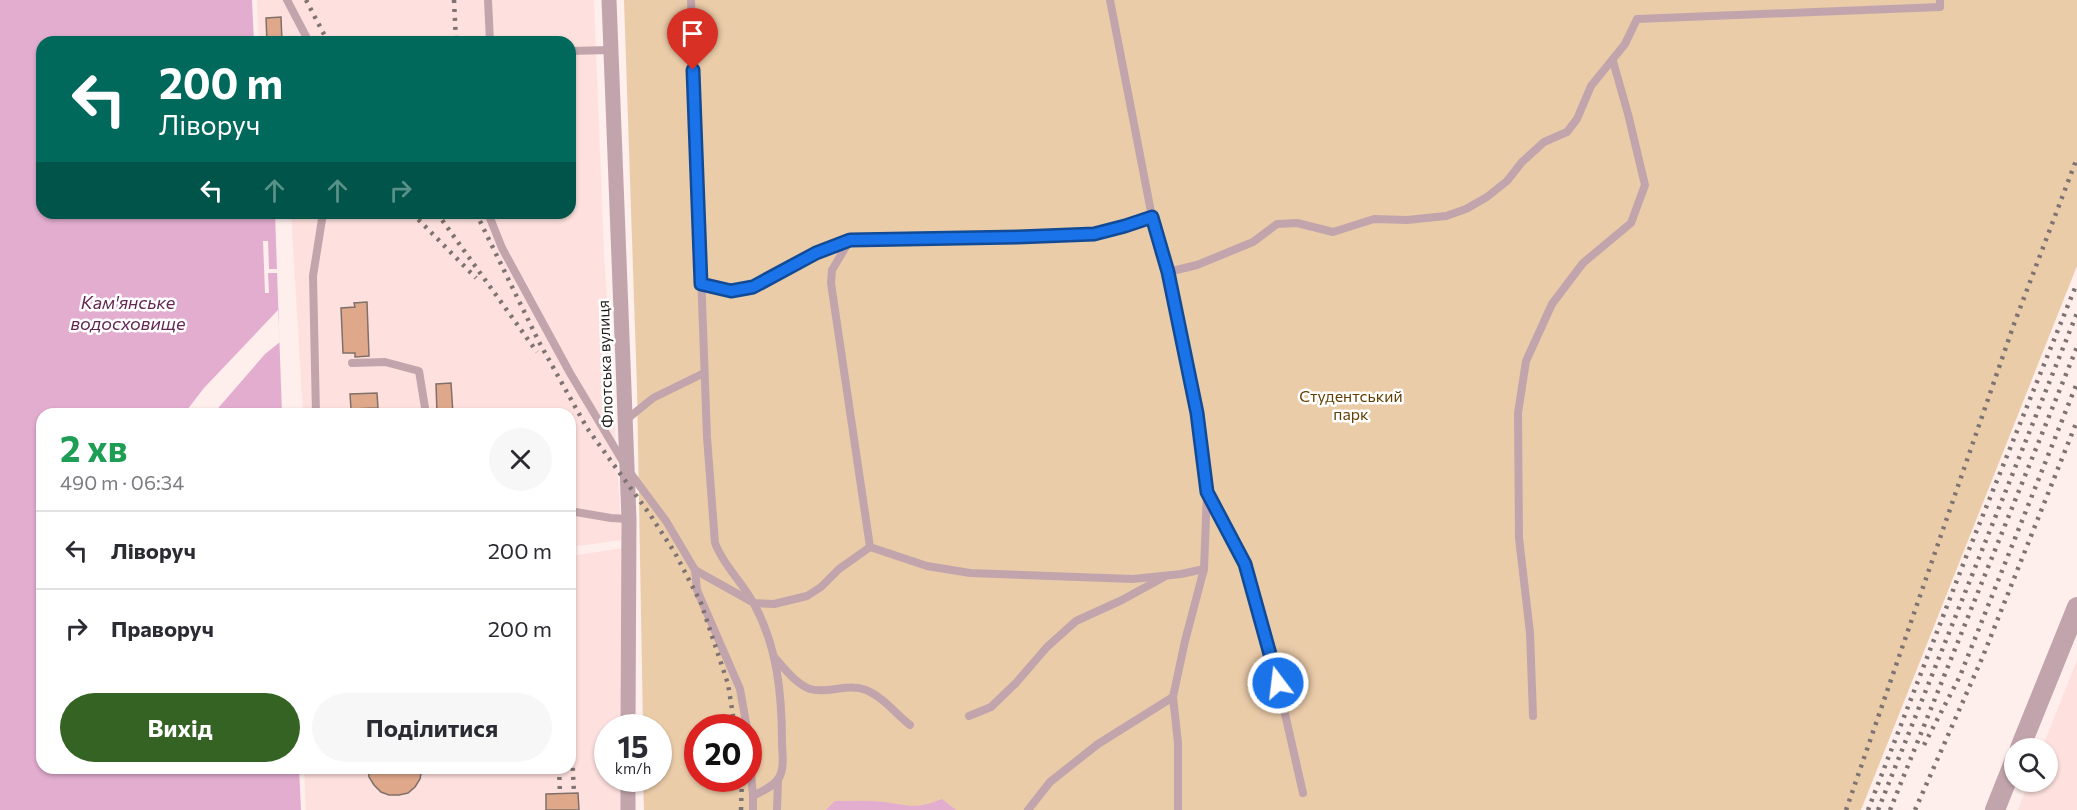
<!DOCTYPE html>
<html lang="uk">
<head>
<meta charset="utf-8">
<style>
	:root { --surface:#fff; --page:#f7f7f7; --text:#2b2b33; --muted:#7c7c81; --line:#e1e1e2; --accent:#346323 }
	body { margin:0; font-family:Commissioner,sans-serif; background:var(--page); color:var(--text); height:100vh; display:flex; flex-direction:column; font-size:22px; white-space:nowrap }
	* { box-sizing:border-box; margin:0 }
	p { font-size:20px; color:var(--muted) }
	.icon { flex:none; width:33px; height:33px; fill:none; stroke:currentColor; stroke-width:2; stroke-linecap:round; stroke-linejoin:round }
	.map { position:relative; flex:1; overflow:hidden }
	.drawer { position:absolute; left:36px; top:408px; width:540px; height:366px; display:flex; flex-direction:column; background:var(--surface); border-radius:18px; box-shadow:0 2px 4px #0004 }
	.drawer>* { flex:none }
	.guide { position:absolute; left:36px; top:36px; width:540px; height:183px; border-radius:18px; box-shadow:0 2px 4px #0004; background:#00695c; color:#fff; overflow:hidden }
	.fabs { position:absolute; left:2004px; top:738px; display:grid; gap:12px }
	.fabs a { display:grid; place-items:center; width:54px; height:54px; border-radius:50%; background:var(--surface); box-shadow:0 2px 4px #0004; font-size:30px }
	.speed { position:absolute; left:594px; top:714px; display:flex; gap:12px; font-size:30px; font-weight:700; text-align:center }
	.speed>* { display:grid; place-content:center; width:78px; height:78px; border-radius:50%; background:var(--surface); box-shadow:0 2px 4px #0004; line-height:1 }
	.speed small { font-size:15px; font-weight:400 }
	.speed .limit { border:9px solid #d22; background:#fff; color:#111 }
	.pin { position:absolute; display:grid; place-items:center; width:51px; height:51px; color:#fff; margin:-62px -26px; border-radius:50% 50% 50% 0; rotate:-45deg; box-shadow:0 0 6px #0007 }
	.pin .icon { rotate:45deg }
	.me { position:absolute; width:66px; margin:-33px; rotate:345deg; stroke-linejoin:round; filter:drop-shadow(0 0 4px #0008) }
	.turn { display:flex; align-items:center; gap:21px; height:126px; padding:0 24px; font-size:27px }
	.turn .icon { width:78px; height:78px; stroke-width:2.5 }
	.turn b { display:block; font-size:42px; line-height:51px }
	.lanes { display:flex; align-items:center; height:57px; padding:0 24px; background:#0003; justify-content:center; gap:30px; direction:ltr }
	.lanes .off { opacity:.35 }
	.round { display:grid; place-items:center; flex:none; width:63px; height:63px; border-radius:32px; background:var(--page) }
	.summary { display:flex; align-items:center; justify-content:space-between; height:102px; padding:0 24px }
	h1 { font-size:36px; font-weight:700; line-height:45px; color:#1e9e55 }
	.action { display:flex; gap:12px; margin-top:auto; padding:12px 24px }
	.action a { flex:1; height:69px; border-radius:36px; background:var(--accent); color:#fff; font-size:24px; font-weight:700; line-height:69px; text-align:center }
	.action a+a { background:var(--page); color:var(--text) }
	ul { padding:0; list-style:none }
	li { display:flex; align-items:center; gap:18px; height:78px; padding:0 24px; border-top:2px solid var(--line) }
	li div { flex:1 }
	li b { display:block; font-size:22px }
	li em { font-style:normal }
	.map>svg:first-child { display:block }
	.built { fill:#fee1de }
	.green { fill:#ebcca9; fill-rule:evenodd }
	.water { fill:#e3add0 }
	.pier { fill:#feeeec }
	.building { fill:#dfa88b; stroke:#7f7069; stroke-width:1.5 }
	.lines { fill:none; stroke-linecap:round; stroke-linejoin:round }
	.service { stroke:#c2a5ac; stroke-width:8 }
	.minor { stroke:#c2a5ac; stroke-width:15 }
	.tertiary { stroke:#c2a5ac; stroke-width:20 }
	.rail { stroke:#7e7373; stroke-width:4.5; stroke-dasharray:3 6; stroke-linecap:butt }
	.route-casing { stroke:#114b97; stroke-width:15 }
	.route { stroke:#1a73e8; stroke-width:10 }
	.labels { text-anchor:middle; stroke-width:5; stroke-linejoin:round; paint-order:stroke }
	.street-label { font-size:16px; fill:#251e1e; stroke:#fff }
	.park-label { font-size:16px; fill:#643e01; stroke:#fff }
	.water-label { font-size:18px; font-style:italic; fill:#642652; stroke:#fff }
</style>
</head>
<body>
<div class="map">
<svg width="2077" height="810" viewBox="0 0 2077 810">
	<rect width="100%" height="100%" fill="#feeeec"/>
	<g class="built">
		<path d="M257,0H594L604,254L622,540L570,547V414H303L291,213H570V42H259Z"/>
		<path d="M623,548V727L608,728V778L623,779V810H306L304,768H570V556Z"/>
		<path d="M2077,660V810H2018L2029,782H2048V748H2042Z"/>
	</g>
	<path class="green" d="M624,0H2077V266L1861,810H644L643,779L658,778V728L643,727L637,389ZM698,728H748V778H698Z"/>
	<g class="water">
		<path d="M0,0H252L254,42H42V213H275L282,414H42V768H299L301,810H0Z"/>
		<path d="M942,799L956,810H826L835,801C850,801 867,800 883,802C910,805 915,810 942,799Z"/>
	</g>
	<g class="pier">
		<path d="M263,241H268L269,269H278V273H268L269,293H265Z"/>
		<path d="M278,310L280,342L265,354L213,414H184L204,388Z"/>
	</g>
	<g class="building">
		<path d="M281,17L282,42H267L266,18Z"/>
		<path d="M367,302L369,356L355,357V353H343L341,308L355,307L354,303Z"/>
		<path d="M451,383L453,414H437L436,384Z"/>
		<path d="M377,393L378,408L351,409L350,394Z"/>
		<path d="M368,768H422L420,779L415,787L408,793L399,795H389L381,792L374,785L369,777Z"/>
		<path d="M578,793L579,810H546V794Z"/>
	</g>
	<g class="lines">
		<g class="service">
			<path d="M287,0L309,42"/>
			<path d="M488,0L490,42"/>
			<path d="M691,0L707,437L715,543C723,565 743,583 754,604C777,646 782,694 782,742C782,753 785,767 779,778C773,787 762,791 753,796V810"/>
			<path d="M1110,0L1152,217L1168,272L1197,413L1207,492L1204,569L1185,641L1173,697L1178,743V810"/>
			<path d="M570,51L610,50"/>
			<path d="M488,213L502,248L570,373L628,470L666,521L695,570L754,603L774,604L807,596L821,587L839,569L870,547L927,566L970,573L1133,579L1181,574L1204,569"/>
			<path d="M850,240L832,270L831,283L870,547"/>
			<path d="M1168,272L1197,265L1253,242L1277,224L1297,223L1333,232L1374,219L1407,220L1446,216L1466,209L1487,197L1507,181L1522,162L1544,142L1567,132L1577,119L1591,86L1625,44L1637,19L1940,7V0"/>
			<path d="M701,284L731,291L753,287L816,253L850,240L1018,237L1094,234L1125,227L1152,217"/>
			<path d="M352,363L385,362L419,371L426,414"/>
			<path d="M316,414L313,276L323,213"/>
			<path d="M626,420L653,398L704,373"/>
			<path d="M1208,494L1245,564L1278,683L1303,793"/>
			<path d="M570,511L611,518L629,519"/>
			<path d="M695,570L697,590L740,689L747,728"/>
			<path d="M775,658C784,668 796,684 810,689C828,694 848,683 866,690C883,697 896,714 910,725"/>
			<path d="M969,716L991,707L1016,683L1047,647L1076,621L1122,600L1164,577"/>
			<path d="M1533,716L1530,633L1519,538L1518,413L1526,361L1552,304L1583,263L1631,223L1645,185L1628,114L1613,61"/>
			<path d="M748,739L753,796"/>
			<path d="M777,810L778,779"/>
			<path d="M1028,810L1050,782L1098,744L1173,697"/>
		</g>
		<g class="minor">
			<path d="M609,0L629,519L628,728"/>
			<path d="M628,810V778"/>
		</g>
		<g class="tertiary">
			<path d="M2020,748L2077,607"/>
			<path d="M1995,810L2014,762"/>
		</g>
		<g class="rail">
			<path d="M306,0L328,42"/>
			<path d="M454,0L456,42"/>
			<path d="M412,213L476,278"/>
			<path d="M437,213L537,352"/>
			<path d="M476,213L539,342L587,428L651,516L675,553L701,603L728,684L735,728"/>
			<path d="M570,714L574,793"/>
			<path d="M1924,745L1960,676L2077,383"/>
			<path d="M559,768L560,794"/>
			<path d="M741,810L742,778"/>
			<path d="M1846,810L2014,324L2077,158"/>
			<path d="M1868,810L1966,557L2077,283"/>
			<path d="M1878,810L2077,313"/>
			<path d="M1890,810L2077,347"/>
			<path d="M1915,810L1983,656L2077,421"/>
		</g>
	</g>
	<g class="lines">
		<g class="route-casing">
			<path id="route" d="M693,70L701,284L731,291L753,287L816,253L850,240L1018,237L1094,234L1125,226L1152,217L1168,272L1197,413L1207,492L1245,564L1278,683"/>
		</g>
		<use href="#route" class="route"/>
	</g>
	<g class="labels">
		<g class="street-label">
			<text transform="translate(605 364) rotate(-92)" y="6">Флотська вулиця</text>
		</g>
		<g class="park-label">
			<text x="1351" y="402">Студентський<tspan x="1351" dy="18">парк</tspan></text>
		</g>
		<g class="water-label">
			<text x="128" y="309">Кам'янське<tspan x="128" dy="21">водосховище</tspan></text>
		</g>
	</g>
</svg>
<div class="fabs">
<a><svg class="icon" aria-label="search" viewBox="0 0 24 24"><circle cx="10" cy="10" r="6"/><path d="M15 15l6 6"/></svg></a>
</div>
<div class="speed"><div>15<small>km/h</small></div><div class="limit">20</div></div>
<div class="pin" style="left:693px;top:70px;background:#d93025"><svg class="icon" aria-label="arrive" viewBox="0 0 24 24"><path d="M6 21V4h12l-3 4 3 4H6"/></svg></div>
<svg class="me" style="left:1278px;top:683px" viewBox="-20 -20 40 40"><circle r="17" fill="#1a73e8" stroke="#fff" stroke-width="3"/><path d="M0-11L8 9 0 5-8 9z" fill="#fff"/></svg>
<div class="guide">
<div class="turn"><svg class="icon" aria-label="left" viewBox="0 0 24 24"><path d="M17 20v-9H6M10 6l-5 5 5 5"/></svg><div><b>200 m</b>Ліворуч</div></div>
<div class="lanes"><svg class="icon" aria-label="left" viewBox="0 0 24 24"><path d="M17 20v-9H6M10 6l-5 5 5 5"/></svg><svg class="icon off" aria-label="ahead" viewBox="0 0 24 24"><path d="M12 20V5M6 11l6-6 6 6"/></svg><svg class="icon off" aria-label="ahead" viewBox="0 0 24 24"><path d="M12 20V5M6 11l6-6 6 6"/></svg><svg class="icon off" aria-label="right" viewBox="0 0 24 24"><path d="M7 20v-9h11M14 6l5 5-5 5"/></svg></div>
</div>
<section class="drawer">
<div class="summary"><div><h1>2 хв</h1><p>490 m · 06:34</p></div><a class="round"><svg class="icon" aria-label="close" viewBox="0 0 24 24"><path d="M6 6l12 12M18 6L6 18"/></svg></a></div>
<ul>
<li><svg class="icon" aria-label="left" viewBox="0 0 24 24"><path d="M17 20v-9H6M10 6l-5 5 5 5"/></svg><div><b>Ліворуч</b></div><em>200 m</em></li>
<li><svg class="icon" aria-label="right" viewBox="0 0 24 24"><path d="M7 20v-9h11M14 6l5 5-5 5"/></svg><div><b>Праворуч</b></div><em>200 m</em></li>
</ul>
<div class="action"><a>Вихід</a><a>Поділитися</a></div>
</section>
</div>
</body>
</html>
